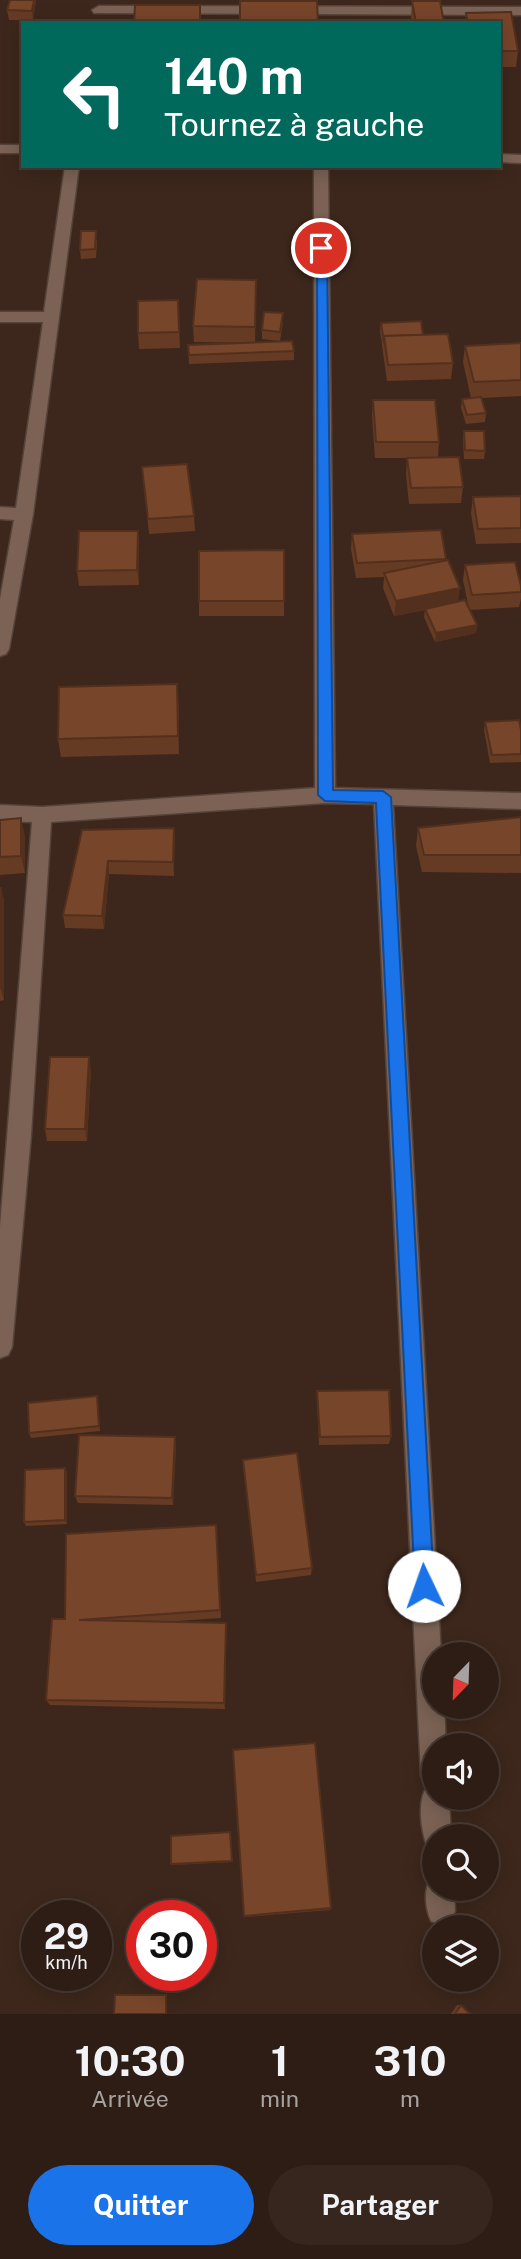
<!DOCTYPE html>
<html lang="fr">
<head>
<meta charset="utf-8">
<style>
	:root { --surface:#2e1d15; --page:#36261e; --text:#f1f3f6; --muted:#a7a2a0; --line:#493b34; --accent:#1a73e8 }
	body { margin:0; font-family:"Public Sans",sans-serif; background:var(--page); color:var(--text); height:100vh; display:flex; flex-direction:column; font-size:26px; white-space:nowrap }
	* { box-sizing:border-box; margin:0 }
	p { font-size:23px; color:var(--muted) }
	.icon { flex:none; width:38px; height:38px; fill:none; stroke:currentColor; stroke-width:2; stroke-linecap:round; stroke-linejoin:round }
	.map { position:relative; height:2014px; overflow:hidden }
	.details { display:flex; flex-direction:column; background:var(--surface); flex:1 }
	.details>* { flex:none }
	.hud { position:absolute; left:21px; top:21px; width:480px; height:147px; border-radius:0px; box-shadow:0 4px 18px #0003,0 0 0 2px var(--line); background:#00695c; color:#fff; overflow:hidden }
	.needle { width:46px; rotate:203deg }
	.tools { position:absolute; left:422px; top:1642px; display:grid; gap:14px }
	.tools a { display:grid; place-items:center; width:77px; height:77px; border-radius:50%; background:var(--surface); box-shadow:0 4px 18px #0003,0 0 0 2px var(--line); font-size:35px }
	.speed { position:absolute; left:21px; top:1900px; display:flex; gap:14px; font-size:35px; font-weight:700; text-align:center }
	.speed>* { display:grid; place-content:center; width:91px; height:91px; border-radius:50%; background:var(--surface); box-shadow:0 4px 18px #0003,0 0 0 2px var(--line); line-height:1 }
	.speed small { font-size:18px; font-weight:400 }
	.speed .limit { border:10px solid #d22; background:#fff; color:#111 }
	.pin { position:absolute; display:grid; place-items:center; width:60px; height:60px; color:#fff; margin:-30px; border:4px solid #fff; border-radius:50%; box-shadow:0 2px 7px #0007 }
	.me { position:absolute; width:77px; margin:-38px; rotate:357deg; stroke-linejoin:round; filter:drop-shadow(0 0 5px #0008) }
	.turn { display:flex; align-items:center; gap:24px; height:147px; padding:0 28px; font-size:32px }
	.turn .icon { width:91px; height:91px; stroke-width:2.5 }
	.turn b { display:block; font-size:49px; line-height:60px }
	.eta { display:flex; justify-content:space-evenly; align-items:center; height:119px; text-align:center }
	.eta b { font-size:42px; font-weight:700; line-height:49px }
	.primary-button { display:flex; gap:14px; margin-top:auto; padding:14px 28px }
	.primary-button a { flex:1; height:80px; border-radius:42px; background:var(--accent); color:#fff; font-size:28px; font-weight:700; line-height:80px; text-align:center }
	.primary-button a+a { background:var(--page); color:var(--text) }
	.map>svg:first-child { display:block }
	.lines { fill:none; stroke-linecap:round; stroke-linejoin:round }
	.street-casing { stroke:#554339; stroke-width:3 }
	.street { fill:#7b6255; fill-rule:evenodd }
	.wall { fill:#663b24 }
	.shaded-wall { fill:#53301d }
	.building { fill:#77452a; stroke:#53301d; stroke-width:2 }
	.route { fill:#1a73e8; stroke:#114b97; stroke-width:2 }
</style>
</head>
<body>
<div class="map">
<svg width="521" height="2014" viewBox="0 0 521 2014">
	<rect width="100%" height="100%" fill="#3d271c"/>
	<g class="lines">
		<g class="street-casing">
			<g id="street">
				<path d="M99,6L521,7V15L94,13L92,10Z"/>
				<rect x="0" y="145" width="23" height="8"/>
				<path d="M499,154L521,155V163L499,162Z"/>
				<path d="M65,166H79L33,514L9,649L6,654L0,656V599L14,520L0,519V507L16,508L43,322H0V312H44Z"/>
				<path d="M314,166H328L335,788L521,793V809L393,805L441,1654H434V1706H444L446,1745H434V1797H449L451,1836H434V1848L427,1846C421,1830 417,1800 427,1787L421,1776L374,804L325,803L51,822L31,1135L12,1347L8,1355L0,1358V1227L32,822L0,821V805L42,807L315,788Z"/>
				<path d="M434,1877V1888H454L455,1911L451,1921L441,1925L431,1921C425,1907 424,1892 430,1878Z"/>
			</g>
		</g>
		<use href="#street" class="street"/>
	</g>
	<g class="wall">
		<path d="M10,0H36L33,20H9L7,10Z"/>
		<path d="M412,1L444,23H412L411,17Z"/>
		<path d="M511,12L518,51L516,67H499V23H465L466,13Z"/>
		<path d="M97,240L96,258L81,259L80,250Z"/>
		<path d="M256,280L255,343L294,351V360L189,364L188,345L254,343L194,342L193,326Z"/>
		<path d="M178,300L180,348L139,349L138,333Z"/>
		<path d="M283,322L280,341L262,339V330Z"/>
		<path d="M381,323L423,335L453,363L451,379L387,381L380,331Z"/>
		<path d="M521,343V396L481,398L486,413L485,422L466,424L461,408L462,399L471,398L463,362L465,346Z"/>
		<path d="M373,400L439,442L438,457L463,487L461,503L409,504L406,474L407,458H375L372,416Z"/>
		<path d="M464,431L485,451L484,459H464L463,439Z"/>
		<path d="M142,467L194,516L195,531L149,534Z"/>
		<path d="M521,496V543L476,544L471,513L473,497Z"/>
		<path d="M138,531L139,546V585L79,586L77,571Z"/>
		<path d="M352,534L446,559L458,601L469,609L463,580L465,565L521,586V599L519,607L470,610L477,625L476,633L435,642L424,617L425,610L394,616L383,588L384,577L356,578L351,549Z"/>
		<path d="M284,550V616H199V601Z"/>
		<path d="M179,703V754L61,757L58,739Z"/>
		<path d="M485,722L521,730V762L490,763L484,730Z"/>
		<path d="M521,817V873L422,872L416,846L418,828Z"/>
		<path d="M0,820L25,836V873L0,875Z"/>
		<path d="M174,828V876L109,874L104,929L65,928L63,915L82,830Z"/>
		<path d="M0,888L4,901V1000L0,1001Z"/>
		<path d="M91,1069L87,1141H47L45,1129Z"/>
		<path d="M317,1391L391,1436L389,1444L319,1445L317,1400Z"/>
		<path d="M98,1401L100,1431L31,1438L29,1433Z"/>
		<path d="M175,1437L176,1445L173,1505L78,1503L75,1496Z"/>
		<path d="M243,1460L312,1568L311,1575L256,1582Z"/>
		<path d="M65,1468L67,1472V1524L26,1526L24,1522Z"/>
		<path d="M217,1534L221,1618L162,1622L226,1630L225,1709L50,1705L46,1700L65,1619Z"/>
		<path d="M230,1832L232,1862L172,1865L171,1864Z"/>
		<path d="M331,1908L329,1910L245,1917L244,1916Z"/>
		<path d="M457,2005H461L470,2014H451Z"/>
	</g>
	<g class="shaded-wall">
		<path d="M34,0H36L33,20L32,11Z"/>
		<path d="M138,531L139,546V585L137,570Z"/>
		<path d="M460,588L458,603L394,616L396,601Z"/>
		<path d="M477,625L476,633L435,642L436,633Z"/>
		<path d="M177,684L179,703V754L178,736Z"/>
		<path d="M21,818L25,836V873L21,856Z"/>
		<path d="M174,828L175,842L174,876L173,862Z"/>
		<path d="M108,861L109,874L104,929L102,916Z"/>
		<path d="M1,888L4,901V1000L0,988Z"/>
		<path d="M89,1057L91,1069L87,1141L85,1129Z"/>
		<path d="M97,1396L98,1401L100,1431L99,1426Z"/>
		<path d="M175,1437L176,1445L173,1505L172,1498Z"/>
		<path d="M65,1468L67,1472V1524L65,1520Z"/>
		<path d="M226,1623V1630L225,1709L224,1703Z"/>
	</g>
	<g class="building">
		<path d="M10,0H34L32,11L7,10Z"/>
		<path d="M240,1H317L318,23H217H240Z"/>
		<path d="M412,1H440L444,23H416Z"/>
		<path d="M135,5H200V23H134Z"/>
		<path d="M511,12L518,51H499V23H468L466,13Z"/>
		<path d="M81,231H96L95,249L80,250Z"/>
		<path d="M197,279L256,280L255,327L193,326Z"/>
		<path d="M178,300L179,332L138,333V301Z"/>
		<path d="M264,312L283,313L280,332L262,330Z"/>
		<path d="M421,321L423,335L384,336V343L381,323Z"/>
		<path d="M448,334L453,363L388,365L384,336Z"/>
		<path d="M292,341L294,351L189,355L188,345Z"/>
		<path d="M521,343V380L474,382L465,346Z"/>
		<path d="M481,397L486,413L467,415L462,399Z"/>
		<path d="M373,400H435L439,442H376Z"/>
		<path d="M464,431H484L485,451L465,450Z"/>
		<path d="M459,457L463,487L411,488L407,458Z"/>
		<path d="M187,464L194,516L148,519L142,467Z"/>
		<path d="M521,496V528L478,529L473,497Z"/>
		<path d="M441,530L446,559L357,563L352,534Z"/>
		<path d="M79,531H138L137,570L77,571Z"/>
		<path d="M284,550V601H199V551Z"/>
		<path d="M448,560L460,588L396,601L384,573Z"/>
		<path d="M515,562L521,586V592L472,595L465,565Z"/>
		<path d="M465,600L477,625L436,633L425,609Z"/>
		<path d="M177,684L178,736L58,739L59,687Z"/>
		<path d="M519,720L521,730V754L492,755L485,722Z"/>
		<path d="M521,817V855H424L418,828Z"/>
		<path d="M21,818V856L0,857V820Z"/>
		<path d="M174,828L173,862L108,861L102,916L63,915L82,830Z"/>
		<path d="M0,888H1L0,988Z"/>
		<path d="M50,1057H89L85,1129H45Z"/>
		<path d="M389,1390L391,1436L320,1437L317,1391Z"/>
		<path d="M97,1396L99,1426L29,1433L28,1403Z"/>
		<path d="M79,1435L175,1437L172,1498L75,1496Z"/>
		<path d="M297,1453L312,1568L256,1575L243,1460Z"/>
		<path d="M65,1468V1520L24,1522L25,1470Z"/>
		<path d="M216,1525L220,1610L79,1620L226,1623L224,1703L46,1700L52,1619H65L66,1534Z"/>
		<path d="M315,1743L331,1908L244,1916L233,1750Z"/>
		<path d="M230,1832L232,1861L171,1864V1836Z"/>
		<path d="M115,1995H166V2014H114Z"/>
		<path d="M461,2005L470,2014H455Z"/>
	</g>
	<path class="route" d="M317,246L327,248L333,790L383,791L391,797L434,1586L431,1593L424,1596L417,1593L415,1586L376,803L325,801L318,795Z"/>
</svg>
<div class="tools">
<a><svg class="needle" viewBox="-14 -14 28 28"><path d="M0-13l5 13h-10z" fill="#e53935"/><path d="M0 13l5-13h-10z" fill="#a7a2a0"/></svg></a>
<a><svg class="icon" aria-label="sound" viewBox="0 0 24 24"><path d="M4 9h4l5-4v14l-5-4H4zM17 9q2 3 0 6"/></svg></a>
<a><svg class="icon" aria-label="search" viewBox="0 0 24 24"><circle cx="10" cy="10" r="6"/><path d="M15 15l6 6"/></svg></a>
<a><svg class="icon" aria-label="layers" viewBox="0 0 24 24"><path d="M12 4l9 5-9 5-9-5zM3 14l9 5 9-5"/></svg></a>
</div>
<div class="speed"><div>29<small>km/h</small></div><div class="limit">30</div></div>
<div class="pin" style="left:321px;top:248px;background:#d93025"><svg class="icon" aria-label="arrive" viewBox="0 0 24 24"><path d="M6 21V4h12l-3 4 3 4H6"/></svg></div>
<svg class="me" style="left:424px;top:1586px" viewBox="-20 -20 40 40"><circle r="19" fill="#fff"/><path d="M0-13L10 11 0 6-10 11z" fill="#1a73e8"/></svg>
<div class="hud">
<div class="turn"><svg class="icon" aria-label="left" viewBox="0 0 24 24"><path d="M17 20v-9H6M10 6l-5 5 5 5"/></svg><div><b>140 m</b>Tournez à gauche</div></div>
</div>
</div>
<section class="details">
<div class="eta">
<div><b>10:30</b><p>Arrivée</p></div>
<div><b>1</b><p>min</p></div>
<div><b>310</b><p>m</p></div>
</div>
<div class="primary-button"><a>Quitter</a><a>Partager</a></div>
</section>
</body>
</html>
